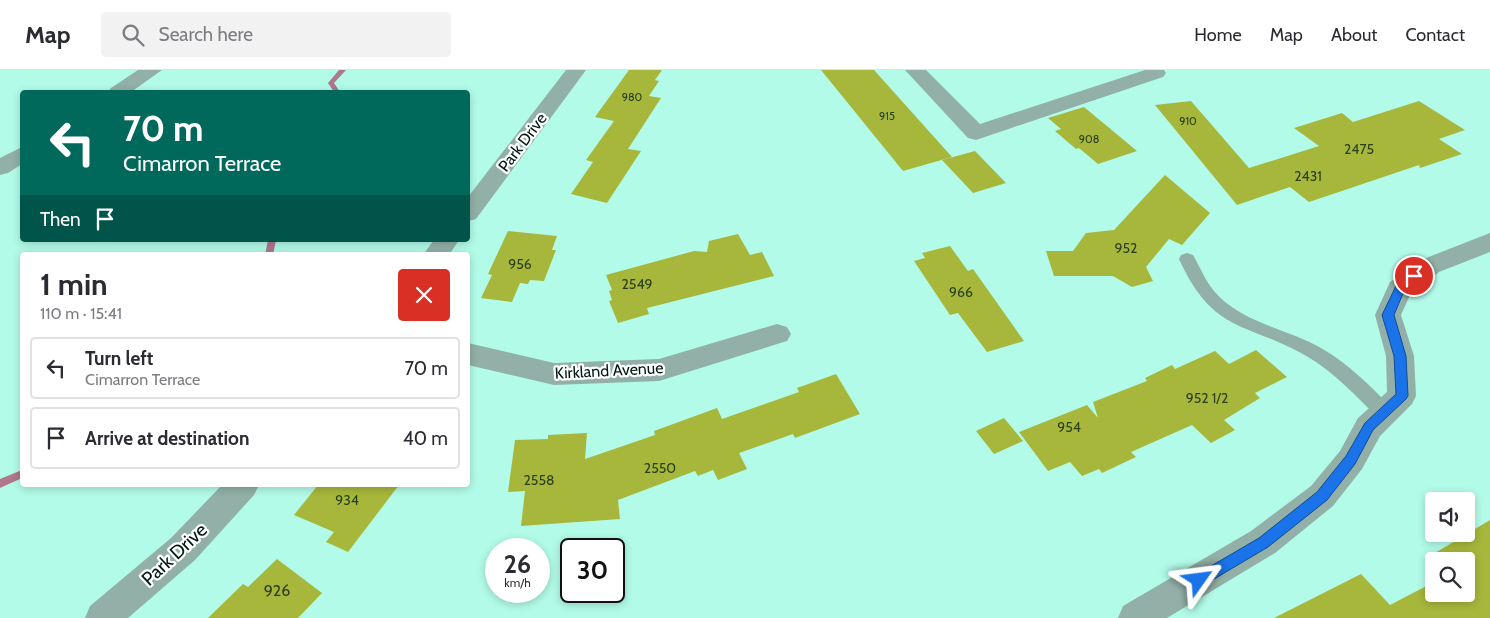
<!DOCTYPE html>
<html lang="en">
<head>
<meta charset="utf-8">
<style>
	:root { --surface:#fff; --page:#f2f2f3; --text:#2b2b33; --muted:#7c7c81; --line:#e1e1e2 }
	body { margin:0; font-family:Cabin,sans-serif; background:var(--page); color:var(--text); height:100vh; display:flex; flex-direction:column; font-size:19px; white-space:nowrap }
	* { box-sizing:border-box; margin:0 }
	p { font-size:16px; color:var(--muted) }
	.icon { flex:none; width:28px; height:28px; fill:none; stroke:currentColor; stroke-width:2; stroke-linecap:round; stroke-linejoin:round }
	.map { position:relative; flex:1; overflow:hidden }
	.side { position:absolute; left:20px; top:182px; width:450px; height:235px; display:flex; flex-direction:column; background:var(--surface); border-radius:5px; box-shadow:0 2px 8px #0003 }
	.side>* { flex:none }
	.guide { position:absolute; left:20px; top:20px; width:450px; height:152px; border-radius:5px; box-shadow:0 2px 8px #0003; background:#00695c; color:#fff; overflow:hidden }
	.fabs { position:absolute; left:1425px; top:422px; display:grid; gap:10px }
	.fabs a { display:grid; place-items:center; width:50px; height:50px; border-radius:5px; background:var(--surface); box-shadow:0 2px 8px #0003; font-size:25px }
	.speed { position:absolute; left:485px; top:468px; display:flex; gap:10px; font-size:25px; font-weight:700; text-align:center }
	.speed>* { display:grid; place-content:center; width:65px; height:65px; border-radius:50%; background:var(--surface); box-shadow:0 2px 8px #0003; line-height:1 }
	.speed small { font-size:12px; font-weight:400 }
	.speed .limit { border:2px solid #111; border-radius:8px; background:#fff; color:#111 }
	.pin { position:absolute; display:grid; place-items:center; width:42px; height:42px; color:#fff; margin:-21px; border:2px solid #fff; border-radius:50%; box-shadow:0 1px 5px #0007 }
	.me { position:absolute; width:55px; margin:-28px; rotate:59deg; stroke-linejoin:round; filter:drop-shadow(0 0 4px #0008) }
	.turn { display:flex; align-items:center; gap:18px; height:105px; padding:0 20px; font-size:22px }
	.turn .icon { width:65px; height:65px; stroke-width:2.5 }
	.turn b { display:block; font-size:35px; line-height:42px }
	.then { display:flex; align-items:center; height:48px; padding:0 20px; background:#0003; gap:10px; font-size:19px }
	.round { display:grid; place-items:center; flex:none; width:52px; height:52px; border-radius:5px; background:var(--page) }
	.headline { display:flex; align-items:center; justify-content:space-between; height:85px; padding:0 20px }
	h1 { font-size:30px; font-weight:700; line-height:38px }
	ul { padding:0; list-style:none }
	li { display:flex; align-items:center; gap:15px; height:62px; margin:0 10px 8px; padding:0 10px; border:2px solid var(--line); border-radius:5px }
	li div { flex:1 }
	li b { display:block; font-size:19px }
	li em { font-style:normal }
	header { display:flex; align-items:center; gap:30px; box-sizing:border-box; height:70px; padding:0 25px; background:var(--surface); border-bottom:1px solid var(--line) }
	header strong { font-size:24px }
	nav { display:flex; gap:28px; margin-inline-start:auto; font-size:18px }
	.search { width:350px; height:45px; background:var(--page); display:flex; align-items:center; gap:12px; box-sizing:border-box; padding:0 18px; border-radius:5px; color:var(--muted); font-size:19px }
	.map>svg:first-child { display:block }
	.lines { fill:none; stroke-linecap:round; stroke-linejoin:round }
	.stream { fill:#b0768c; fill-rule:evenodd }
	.building { fill:#a7b73b }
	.lane { fill:#92b0a7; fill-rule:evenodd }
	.street { fill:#92b0a7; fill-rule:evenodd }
	.route { fill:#1a73e8; stroke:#114b97 }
	.labels { text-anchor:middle; stroke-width:4.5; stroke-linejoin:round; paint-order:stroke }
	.far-number-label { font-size:11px; fill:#2a401c }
	.number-label { font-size:14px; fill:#2a401c }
	.street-label { font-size:16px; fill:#001812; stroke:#fff }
	.near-number-label { font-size:16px; fill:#2a401c }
	.near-street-label { font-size:19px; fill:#001812; stroke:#fff }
</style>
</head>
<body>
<header>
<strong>Map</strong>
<div class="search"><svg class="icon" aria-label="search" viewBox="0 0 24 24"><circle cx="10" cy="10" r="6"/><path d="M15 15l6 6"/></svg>Search here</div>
<nav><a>Home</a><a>Map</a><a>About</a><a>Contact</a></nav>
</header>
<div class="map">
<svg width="1490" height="548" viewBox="0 0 1490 548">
	<rect width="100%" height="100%" fill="#b2fbe8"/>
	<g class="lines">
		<g class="stream">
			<path d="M339,0H346L334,13L340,22H334L328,13Z"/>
			<path d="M268,170H276L273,185H265Z"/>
			<path d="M22,400V408L0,418V409Z"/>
		</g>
	</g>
	<g class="building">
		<path d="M629,0H662L655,10L659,11L649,26L661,28L628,79L641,81L607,133L571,124L593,92L586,90L614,51L595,47Z"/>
		<path d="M821,0H874L952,87L903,101Z"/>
		<path d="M1191,31L1249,98L1319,76L1294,58L1342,43L1353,52L1419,31L1465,60L1439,69L1462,84L1420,98L1419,95L1309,132L1290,117L1237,135L1155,35Z"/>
		<path d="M1084,37L1137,81L1098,94L1079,78L1076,79L1055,61L1061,59L1048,48Z"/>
		<path d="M975,81L1006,113L973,123L942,90Z"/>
		<path d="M1165,105L1210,143L1182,175L1169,169L1146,197L1153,211L1132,217L1113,206H1054L1046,181H1073L1086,163L1114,160Z"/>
		<path d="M508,161L557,166L552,180H556L544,211L530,210L528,214L520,213L512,232L481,228L492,205L488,204Z"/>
		<path d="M738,164L750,185L762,182L774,206L647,238L649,244L618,253L609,231L612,230L609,221L612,220L606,205L694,181L707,182L709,171Z"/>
		<path d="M950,176L968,201L973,199L1024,271L987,282L958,243L950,245L914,191L925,188L922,183Z"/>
		<path d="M1256,280L1287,307L1255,323L1260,328L1224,350L1235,360L1211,373L1192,355L1131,382L1136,387L1102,403L1099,399L1082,406L1070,392L1048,401L1019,362L1087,335L1098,348L1093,332L1147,311L1145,308L1172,295L1175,299L1215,281L1229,294Z"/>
		<path d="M836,304L860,344L795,368L793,364L739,383L747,399L718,410L713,400L698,406L695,401L618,430L620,449L521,456L525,421L508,422L515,370L548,369V365L587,363L585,389L655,365L654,361L717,338L722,349L799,322L797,318Z"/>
		<path d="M1004,348L1023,371L994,384L976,361Z"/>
		<path d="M318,415H399L348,482L326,472L334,462L294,445Z"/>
		<path d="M1490,450V548H1274L1361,504L1390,535L1434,512V524H1466V491H1444L1435,483Z"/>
		<path d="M277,489L322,523L298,548H208L243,514L248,517Z"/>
	</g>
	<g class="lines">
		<path class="lane" d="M1187,183L1193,185C1200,197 1205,210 1214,221C1241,253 1286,258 1321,278C1348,293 1369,315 1391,337L1393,342L1391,347L1384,350L1377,347C1356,326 1335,303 1308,287C1246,251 1214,265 1179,189L1181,185Z"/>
		<g class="street">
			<path d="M138,0H162L131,22H108L111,18Z"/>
			<path d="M566,0H586L476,149L468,151V127Z"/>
			<path d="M905,0H926L980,54L1145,0H1164L1166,3L1163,7L976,70L968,68Z"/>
			<path d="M22,77V94L8,103L0,105V88Z"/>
			<path d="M1490,163V182L1439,202L1410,225L1401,245L1414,286L1416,326L1412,334L1380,366L1362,399L1333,436L1275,483L1167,548H1118L1123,536L1251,461L1311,416L1340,381L1358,348L1387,322L1386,286L1375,245L1390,212L1421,190Z"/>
			<path d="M434,170H459L449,185H423Z"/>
			<path d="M777,254L787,257L791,264L787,271L659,311L554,315L468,295V273L554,293L659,289Z"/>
			<path d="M222,415H259L254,425L195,490L128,548H85L90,536L171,468Z"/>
		</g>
	</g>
	<path class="route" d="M1414,203L1419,206L1404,221L1394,245L1406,286L1408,326L1406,329L1373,360L1355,394L1327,430L1268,477L1204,515L1199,517L1194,515L1192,510L1194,506L1259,468L1317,422L1346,386L1365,353L1396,324L1394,286L1382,245L1396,216Z"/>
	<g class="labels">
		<g class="far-number-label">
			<text x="632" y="31">980</text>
			<text x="887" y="50">915</text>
			<text x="1188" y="55">910</text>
			<text x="1089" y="73">908</text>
		</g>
		<g class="number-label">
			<text x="1359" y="84">2475</text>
			<text x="1308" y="111">2431</text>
			<text x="1126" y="183">952</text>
			<text x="520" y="199">956</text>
			<text x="637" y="219">2549</text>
			<text x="961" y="227">966</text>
			<text x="1207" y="333">952 1/2</text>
			<text x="1069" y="362">954</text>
			<text x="660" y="403">2550</text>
			<text x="539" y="415">2558</text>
			<text x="347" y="435">934</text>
		</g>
		<g class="street-label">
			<text transform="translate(522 72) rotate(-53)" y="6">Park Drive</text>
			<text transform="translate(609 300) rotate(-3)" y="6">Kirkland Avenue</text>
		</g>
		<g class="near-number-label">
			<text x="277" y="526">926</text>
		</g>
		<g class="near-street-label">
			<text transform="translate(174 484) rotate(-43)" y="7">Park Drive</text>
		</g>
	</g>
</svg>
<div class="fabs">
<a><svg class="icon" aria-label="sound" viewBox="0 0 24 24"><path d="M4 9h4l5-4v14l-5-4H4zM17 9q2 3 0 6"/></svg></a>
<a><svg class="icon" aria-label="search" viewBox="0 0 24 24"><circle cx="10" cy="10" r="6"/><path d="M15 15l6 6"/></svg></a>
</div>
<div class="speed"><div>26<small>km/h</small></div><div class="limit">30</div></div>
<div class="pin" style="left:1414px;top:206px;background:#d93025"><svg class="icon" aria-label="arrive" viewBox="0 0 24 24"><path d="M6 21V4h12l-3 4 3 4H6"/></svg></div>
<svg class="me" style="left:1199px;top:510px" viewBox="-20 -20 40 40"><path d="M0-17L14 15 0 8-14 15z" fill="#1a73e8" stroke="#fff" stroke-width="4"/></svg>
<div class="guide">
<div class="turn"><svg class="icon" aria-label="left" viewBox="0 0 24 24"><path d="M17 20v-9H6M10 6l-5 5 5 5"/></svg><div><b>70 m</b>Cimarron Terrace</div></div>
<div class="then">Then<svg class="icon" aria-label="arrive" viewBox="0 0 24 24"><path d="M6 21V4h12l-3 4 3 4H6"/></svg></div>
</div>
<section class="side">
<div class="headline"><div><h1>1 min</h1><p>110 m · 15:41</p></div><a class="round" style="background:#d93025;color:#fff"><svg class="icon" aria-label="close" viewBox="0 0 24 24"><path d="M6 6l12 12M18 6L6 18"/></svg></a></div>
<ul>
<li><svg class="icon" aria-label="left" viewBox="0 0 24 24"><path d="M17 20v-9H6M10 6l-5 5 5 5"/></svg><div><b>Turn left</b><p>Cimarron Terrace</p></div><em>70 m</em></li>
<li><svg class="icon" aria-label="arrive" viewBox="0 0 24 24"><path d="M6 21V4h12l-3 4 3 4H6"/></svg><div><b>Arrive at destination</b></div><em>40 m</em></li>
</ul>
</section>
</div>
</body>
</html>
